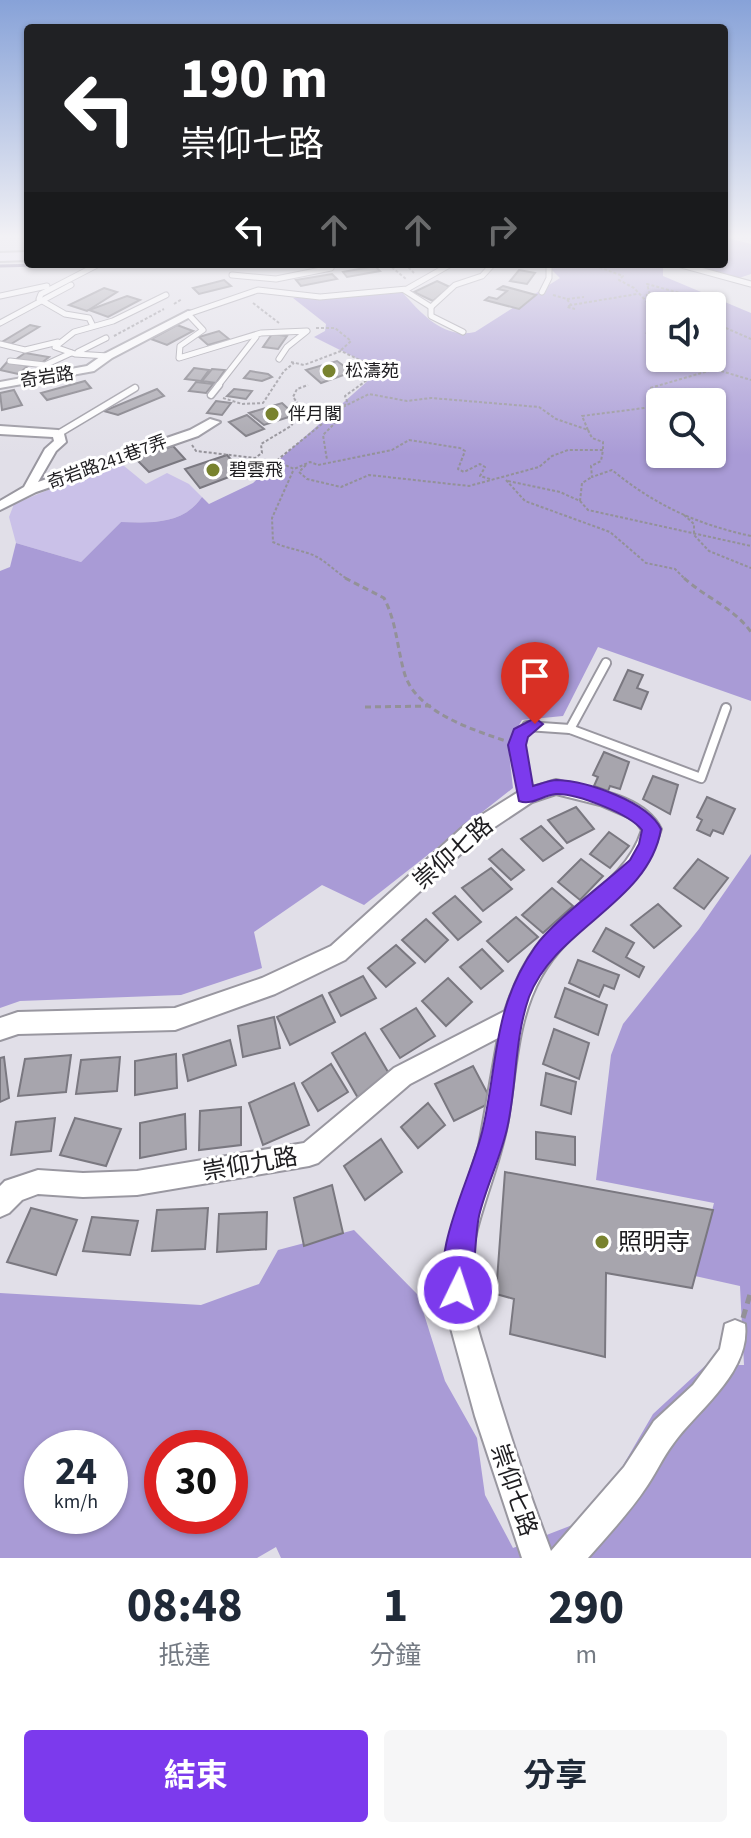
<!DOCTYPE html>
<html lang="zh-TW">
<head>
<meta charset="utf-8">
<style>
	:root { --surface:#fff; --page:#f6f6f7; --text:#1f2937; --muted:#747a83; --accent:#7c3aed }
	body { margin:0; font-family:"Source Sans 3","Noto Sans TC",sans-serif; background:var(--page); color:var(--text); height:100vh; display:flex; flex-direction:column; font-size:30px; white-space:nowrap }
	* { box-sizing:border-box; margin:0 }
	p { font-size:26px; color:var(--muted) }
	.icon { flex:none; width:44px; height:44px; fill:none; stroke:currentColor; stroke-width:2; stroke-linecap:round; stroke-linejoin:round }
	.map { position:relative; height:1558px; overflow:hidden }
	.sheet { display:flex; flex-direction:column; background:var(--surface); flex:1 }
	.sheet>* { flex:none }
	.banner { position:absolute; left:24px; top:24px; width:704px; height:244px; border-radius:8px; box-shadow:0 2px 6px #0004; background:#202124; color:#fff; overflow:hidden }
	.controls { position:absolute; left:646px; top:292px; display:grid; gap:16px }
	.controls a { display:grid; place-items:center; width:80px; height:80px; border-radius:8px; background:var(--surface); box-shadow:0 2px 6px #0004; font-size:40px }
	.speed { position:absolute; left:24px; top:1430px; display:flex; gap:16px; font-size:40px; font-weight:700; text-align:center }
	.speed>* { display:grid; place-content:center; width:104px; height:104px; border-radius:50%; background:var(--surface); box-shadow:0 2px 6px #0004; line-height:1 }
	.speed small { font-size:20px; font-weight:400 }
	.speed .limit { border:12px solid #d22; background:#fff; color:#111 }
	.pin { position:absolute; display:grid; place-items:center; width:68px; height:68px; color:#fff; margin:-82px -34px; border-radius:50% 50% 50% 0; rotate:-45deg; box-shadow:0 0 8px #0007 }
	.pin .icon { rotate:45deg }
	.me { position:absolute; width:88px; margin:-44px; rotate:4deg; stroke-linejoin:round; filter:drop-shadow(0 0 6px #0008) }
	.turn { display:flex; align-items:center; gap:28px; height:168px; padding:0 24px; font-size:36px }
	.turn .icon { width:104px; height:104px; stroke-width:2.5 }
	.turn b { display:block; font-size:56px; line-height:68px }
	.lanes { display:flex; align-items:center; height:76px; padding:0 24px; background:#0003; justify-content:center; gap:40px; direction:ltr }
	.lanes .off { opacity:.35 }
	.eta { display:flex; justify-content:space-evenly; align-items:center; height:136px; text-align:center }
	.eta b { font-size:48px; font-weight:700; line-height:56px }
	.primary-button { display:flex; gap:16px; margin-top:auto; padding:16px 24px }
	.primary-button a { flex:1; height:92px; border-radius:8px; background:var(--accent); color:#fff; font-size:32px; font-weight:700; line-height:92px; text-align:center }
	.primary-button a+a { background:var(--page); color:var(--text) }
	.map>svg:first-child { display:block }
	.green { fill:#cac1e8 }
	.forest { fill:#a99bd6; fill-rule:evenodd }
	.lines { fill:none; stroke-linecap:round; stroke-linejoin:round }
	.stream { stroke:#716690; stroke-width:3 }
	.building { fill:#a7a5ad; stroke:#7a7880; stroke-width:2 }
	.lane-far2-casing { stroke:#9997a0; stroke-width:7 }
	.lane-far1-casing { stroke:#9997a0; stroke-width:9 }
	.lane-casing { stroke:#9997a0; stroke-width:12 }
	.street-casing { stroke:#9997a0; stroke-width:4 }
	.secondary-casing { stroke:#9997a0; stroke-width:4 }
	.path-far2 { stroke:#939198; stroke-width:2; stroke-dasharray:3 2; stroke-linecap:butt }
	.path-far1 { stroke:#939198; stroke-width:3; stroke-dasharray:6 4; stroke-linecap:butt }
	.path { stroke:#939198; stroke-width:5; stroke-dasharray:9 6; stroke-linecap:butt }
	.lane-far2 { stroke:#fff; stroke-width:5 }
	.lane-far1 { stroke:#fff; stroke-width:6 }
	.lane { stroke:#fff; stroke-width:8 }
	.street { fill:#fff; fill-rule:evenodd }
	.secondary { fill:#ece7fa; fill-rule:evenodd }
	.route { fill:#7c3aed; stroke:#51269a; stroke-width:2 }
	.poi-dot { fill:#78822e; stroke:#fff; stroke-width:3 }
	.labels { text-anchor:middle; stroke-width:6; stroke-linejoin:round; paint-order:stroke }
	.far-poi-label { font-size:18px; fill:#1e1d20; stroke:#fff; text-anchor:start }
	.far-street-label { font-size:18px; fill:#1e1d20; stroke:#fff }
	.near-street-label { font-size:24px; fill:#1e1d20; stroke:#fff }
	.near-poi-label { font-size:24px; fill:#1e1d20; stroke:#fff; text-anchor:start }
</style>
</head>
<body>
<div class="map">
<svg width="751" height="1558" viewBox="0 0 751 1558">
	<rect width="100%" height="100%" fill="#e1dfe8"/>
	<path class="green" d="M118,461L146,484L167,473L189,484L202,497C183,525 150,523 121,522L81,562L16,543L9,517L14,504Z"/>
	<g class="forest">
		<path d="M724,237L751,244V274L739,278L687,264H724Z"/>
		<path d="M546,264H680L663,268V276L751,313V701L598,647L563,716L522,720L508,744L513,788L364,905L322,885L254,932L262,968L181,995L20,1001L0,1008V571L10,567L16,543L81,562L121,522C150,523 183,525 202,497L209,504L253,483L380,370L314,337L325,331L326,324L293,298L402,292C422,314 443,339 475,332L560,278ZM660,306H712V358H660ZM660,402H712V454H660Z"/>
		<path d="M751,854V1558H281L276,1547L257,1558H0V1293L201,1305L259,1284L278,1250L354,1230L418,1295L445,1381L477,1438L485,1495L513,1548L593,1517L653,1414L706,1365H744L740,1286L695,1276L714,1203L596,1180L611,1055L623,1024L699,929ZM42,1448H110V1516H42ZM162,1448H230V1516H162Z"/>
	</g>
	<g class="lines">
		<path class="stream" d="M0,266L82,264"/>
	</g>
	<g class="building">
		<path d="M375,266L380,271L347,277L343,272Z"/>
		<path d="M519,270L535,273L527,284L510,281Z"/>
		<path d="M332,274L337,279L301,286L296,280Z"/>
		<path d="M224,280L231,286L199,294L193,288Z"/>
		<path d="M437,281L450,287L433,301L414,292Z"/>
		<path d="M503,286L536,295L519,309L485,300L489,297L497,299L507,291L498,289Z"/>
		<path d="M104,288L117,292L87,311L69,305Z"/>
		<path d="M127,296L140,300L108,317L89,310Z"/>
		<path d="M30,325L39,327L11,344L2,342Z"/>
		<path d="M177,325L193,331L167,345L151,339Z"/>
		<path d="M219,331L229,339L208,345L199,337Z"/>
		<path d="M272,334L287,336L278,349L263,347Z"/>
		<path d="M25,353L49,357L39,365L15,360Z"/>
		<path d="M337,361L352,372L321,383L306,370Z"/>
		<path d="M7,362L28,366L18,374L0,370Z"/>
		<path d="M194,368L209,370L201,381L185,379Z"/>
		<path d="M212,369L225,370L216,383L202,381Z"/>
		<path d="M250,371L268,374L272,377L262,381L244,378Z"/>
		<path d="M85,381L91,388L47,400L41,393Z"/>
		<path d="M196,382L213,384L206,393L189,391Z"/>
		<path d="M157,389L164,396L118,415L104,411Z"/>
		<path d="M234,389L252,391L246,399L227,396Z"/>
		<path d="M14,390L22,405L2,410L0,393Z"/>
		<path d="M216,401L231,403L222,415L207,413Z"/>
		<path d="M282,403L295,415L264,425L249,413Z"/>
		<path d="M247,415L264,429L246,436L229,422Z"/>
		<path d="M173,446L185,459L149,472L135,458Z"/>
		<path d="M227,455L242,472L200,488L185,469Z"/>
		<path d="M628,670L643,675L637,688L648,692L641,709L614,700Z"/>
		<path d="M604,752L629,762L620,789L610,786L608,791L594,786L598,777L593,775Z"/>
		<path d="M653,776L678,785L670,814L643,799Z"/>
		<path d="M707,797L735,809L723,834L713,830L710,836L697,830L702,820L697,817Z"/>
		<path d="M576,807L594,829L567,843L548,820Z"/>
		<path d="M541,826L563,848L543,861L521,839Z"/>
		<path d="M609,832L629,846L610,868L590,854Z"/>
		<path d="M502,849L524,870L511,880L489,859Z"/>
		<path d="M581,859L603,876L580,900L558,882Z"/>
		<path d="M698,859L728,878L704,909L674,888Z"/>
		<path d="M491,868L512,889L483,911L462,888Z"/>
		<path d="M552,888L573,906L543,933L522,915Z"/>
		<path d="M455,896L481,922L458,940L433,913Z"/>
		<path d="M658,904L681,926L654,948L631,925Z"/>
		<path d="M516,917L538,937L508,962L487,941Z"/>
		<path d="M426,919L448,940L425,962L402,940Z"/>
		<path d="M606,928L634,943L626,957L644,967L639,977L593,951Z"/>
		<path d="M396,945L415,963L386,987L368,968Z"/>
		<path d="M482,949L503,971L481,989L460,967Z"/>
		<path d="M578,960L619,975L614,989L604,985L599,997L569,983Z"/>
		<path d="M363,976L376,998L341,1016L329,993Z"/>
		<path d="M448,978L472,1002L446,1026L422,1001Z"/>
		<path d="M565,988L607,1005L598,1035L555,1017Z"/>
		<path d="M322,995L335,1022L290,1045L277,1017Z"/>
		<path d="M416,1008L435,1036L400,1058L381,1029Z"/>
		<path d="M274,1017L280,1048L243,1057L238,1026Z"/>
		<path d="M554,1029L589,1043L579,1079L543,1064Z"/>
		<path d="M365,1033L391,1077L358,1098L332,1053Z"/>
		<path d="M230,1040L236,1065L188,1081L183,1055Z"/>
		<path d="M176,1054L177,1088L135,1095V1061Z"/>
		<path d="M71,1055L66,1092L18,1096L25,1059Z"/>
		<path d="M4,1057L9,1098L0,1102V1058Z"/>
		<path d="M120,1057L117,1091L76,1094L81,1060Z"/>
		<path d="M331,1064L348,1092L318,1111L302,1083Z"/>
		<path d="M473,1066L492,1102L454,1121L435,1084Z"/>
		<path d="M546,1073L576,1082L571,1114L541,1105Z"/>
		<path d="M294,1083L309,1125L263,1145L249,1103Z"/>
		<path d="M428,1103L445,1125L418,1148L401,1127Z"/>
		<path d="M241,1107V1145L199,1150L200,1111Z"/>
		<path d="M185,1114L186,1149L140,1158V1123Z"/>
		<path d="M55,1118L51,1151L11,1155L16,1122Z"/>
		<path d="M75,1118L121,1129L106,1166L60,1155Z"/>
		<path d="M536,1132L575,1137V1165L536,1159Z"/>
		<path d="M381,1139L402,1172L365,1200L344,1166Z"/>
		<path d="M505,1172L713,1210L692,1288L606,1273L605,1357L510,1334L514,1299L496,1294Z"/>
		<path d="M332,1185L343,1233L304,1246L294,1198Z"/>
		<path d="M31,1208L77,1220L56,1275L7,1262Z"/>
		<path d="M208,1208L205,1249L152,1251L157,1210Z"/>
		<path d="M267,1212L266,1249L217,1252L219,1214Z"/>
		<path d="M92,1217L138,1221L130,1255L83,1251Z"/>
	</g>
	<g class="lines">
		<g class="lane-far2-casing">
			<g id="lane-far2">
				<path d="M295,264H312"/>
				<path d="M678,264L751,284"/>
				<path d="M232,275L276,279L331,268L333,264"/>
				<path d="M404,290L431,307L455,285L482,276L493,264"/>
				<path d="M542,292L549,278V264"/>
				<path d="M0,296L47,286"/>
				<path d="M431,307V316L463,332"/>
				<path d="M0,323L71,285"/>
				<path d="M92,324L89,318L65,314L39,299L41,294L99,264"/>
				<path d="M0,344L25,350L58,342"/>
				<path d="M78,352L106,338"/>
				<path d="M108,356L75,354L55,347L74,332L113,321L166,295"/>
				<path d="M279,359L287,347L307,331L261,333L179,358L180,346L203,330L188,314L258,290L320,297L407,289L451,264"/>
				<path d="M10,361L45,365L71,353"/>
				<path d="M217,387L256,337"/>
			</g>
		</g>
		<g class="lane-far1-casing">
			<g id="lane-far1">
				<path d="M211,395L219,385"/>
				<path d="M58,434L135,388"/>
			</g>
		</g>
		<g class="lane-casing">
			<g id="lane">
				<path d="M570,729L606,663"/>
				<path d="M526,796L517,745L527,726L570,729L701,778L726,708"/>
			</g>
		</g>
		<g class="street-casing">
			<g id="street">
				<path d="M188,311L192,312V316L112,358L94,371L0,388V382L87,366L104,354Z"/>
				<path d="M210,419L220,422L198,436L36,492L0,510V501L24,487L45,449L54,441L53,437L0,434V426L58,430L64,434L66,442L56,451L38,482L190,430Z"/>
				<path d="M556,780C591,789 644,794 661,829C640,900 575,916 541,977C516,1021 516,1077 507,1125C498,1175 473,1221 470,1272C468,1307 482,1340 491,1373C509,1433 529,1493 551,1551L624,1467L654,1421L693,1385L720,1349L725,1324L735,1320L745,1324C751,1373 696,1411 673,1444C663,1457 656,1473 647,1486C630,1512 608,1535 588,1558H522L475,1416L449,1321L444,1285L450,1236L479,1146L498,1038L410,1084L318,1163L309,1166L137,1195L83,1197L38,1194L22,1200L9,1213L0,1217V1186L5,1181L38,1170L83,1173L137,1171L304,1143L394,1068L505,1011C515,981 528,952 551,930C583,897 627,877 642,830L635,820L600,805L556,794L532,802L478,838L345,960L275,994L175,1030L18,1034L0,1040V1018L18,1012L175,1008L262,978L331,946L464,826L520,791Z"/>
			</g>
		</g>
		<g class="secondary-casing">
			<path id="secondary" d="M28,252V260L0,261V253Z"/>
		</g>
		<g class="path-far2">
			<path d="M388,264L406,279"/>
			<path d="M405,264L414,273"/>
			<path d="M590,264L623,276L619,280L634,288L660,316"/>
			<path d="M176,266L186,264"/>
			<path d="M553,295L567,299L571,305L637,294"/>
			<path d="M646,295H650L647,284L691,296L697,300L694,306"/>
			<path d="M567,299L584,297"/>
			<path d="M253,303L279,323"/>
			<path d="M174,304L182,299"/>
			<path d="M571,305L567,307L575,309"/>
			<path d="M660,317L651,319L660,322"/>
			<path d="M712,322L751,339"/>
			<path d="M316,328H335L351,341L340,351"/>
			<path d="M660,328L650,327L646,334L660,344"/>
			<path d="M114,336L164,309"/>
			<path d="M678,358L751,380"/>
			<path d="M694,358L704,367"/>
			<path d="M291,362L304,365L341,351L381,370L345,396L347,401L335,423L323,435L327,460"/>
			<path d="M223,398L242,404L263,403L284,371L294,363"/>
			<path d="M588,430L592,438L603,442V449"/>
			<path d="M192,445L196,451L255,458L262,453L261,444L291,426L302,409L293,397L297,389L308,385"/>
			<path d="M306,465L299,472L307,479L341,487L369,475L469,486L539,467L552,456L568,450H603L601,461L591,466L592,477L612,470C655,505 696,524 751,536"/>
			<path d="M293,471L272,518L273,542C287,549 307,551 317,557C328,563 337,573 349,580"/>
			<path d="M490,479L480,476L485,467L480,464L464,472L458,469L465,451L460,448L409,440L392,450L318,465L310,462L294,469L276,461L343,407L369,394L407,401L431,398L539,407L556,419L588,430L582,416L652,407L650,388L712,370"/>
			<path d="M506,480L525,501L610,532L646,563L675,569L686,580"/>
			<path d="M508,481L560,492L580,501L588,510L751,546"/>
			<path d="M580,501L582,483L592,477"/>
			<path d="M684,515L694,524V535L709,551L751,568"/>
		</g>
		<g class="path-far1">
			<path d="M345,578L384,598C397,623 397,649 405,675C417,712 473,730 506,741"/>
			<path d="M684,578C706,598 734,608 751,632"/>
			<path d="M365,707L433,706"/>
		</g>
		<path class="path" d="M743,1318L751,1291"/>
		<use href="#lane-far2" class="lane-far2"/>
		<use href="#lane-far1" class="lane-far1"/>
		<use href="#lane" class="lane"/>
		<use href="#street" class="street"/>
		<use href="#secondary" class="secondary"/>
	</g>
	<linearGradient id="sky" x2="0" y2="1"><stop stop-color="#87a2d8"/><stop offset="0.52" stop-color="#f2f1f5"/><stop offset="1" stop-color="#f2f1f5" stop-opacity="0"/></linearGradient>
	<rect width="751" height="455" fill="url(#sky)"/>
	<path class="route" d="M535,718L543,724L528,737L526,745L533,786C540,784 550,780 557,780C587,781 648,802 661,829C649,903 555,928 529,997C514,1040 517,1086 507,1129C500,1159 486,1187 479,1216C474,1240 476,1280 467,1300L458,1304L448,1300C428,1252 473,1176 483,1128C498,1061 493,1007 535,947C552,922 605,883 630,860L639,844L642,830C630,814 576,793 556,794C543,795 532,806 519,801L508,745L514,729Z"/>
	<g class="poi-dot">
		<circle cx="329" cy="371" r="8"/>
		<circle cx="272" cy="414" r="8"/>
		<circle cx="213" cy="470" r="8"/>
		<circle cx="602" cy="1242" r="8"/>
	</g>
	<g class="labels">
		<g class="far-poi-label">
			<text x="345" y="377">松濤苑</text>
			<text x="288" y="420">伴月閣</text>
			<text x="229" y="476">碧雲飛</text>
		</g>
		<g class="far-street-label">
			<text transform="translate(47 377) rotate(-9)" y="6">奇岩路</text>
			<text transform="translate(107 462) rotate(-20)" y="6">奇岩路241巷7弄</text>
		</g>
		<g class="near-street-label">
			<text transform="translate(453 853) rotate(-41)" y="8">崇仰七路</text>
			<text transform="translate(250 1164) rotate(-10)" y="8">崇仰九路</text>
			<text transform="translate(514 1490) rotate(71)" y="8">崇仰七路</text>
		</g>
		<g class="near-poi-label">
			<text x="618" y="1250">照明寺</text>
		</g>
	</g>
</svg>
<div class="controls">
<a><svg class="icon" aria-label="sound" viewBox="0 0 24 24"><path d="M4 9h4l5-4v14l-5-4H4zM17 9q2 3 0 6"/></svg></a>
<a><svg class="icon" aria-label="search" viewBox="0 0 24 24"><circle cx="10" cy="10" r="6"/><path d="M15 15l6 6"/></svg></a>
</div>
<div class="speed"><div>24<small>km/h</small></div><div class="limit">30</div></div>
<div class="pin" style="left:535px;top:724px;background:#d93025"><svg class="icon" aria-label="arrive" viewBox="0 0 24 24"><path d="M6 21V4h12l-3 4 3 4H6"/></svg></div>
<svg class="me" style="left:458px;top:1290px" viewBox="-20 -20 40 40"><circle r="17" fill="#7c3aed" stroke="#fff" stroke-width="3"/><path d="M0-11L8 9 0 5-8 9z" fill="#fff"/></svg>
<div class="banner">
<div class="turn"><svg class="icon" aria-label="left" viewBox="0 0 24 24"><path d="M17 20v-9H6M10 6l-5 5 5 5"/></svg><div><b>190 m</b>崇仰七路</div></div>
<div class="lanes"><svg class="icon" aria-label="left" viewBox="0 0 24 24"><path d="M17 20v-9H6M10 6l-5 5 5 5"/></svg><svg class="icon off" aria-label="ahead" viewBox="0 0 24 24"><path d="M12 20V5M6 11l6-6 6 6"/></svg><svg class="icon off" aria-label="ahead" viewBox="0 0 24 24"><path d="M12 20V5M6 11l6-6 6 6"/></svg><svg class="icon off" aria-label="right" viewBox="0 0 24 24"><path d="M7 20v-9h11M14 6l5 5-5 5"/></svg></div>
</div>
</div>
<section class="sheet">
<div class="eta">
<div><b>08:48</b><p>抵達</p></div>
<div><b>1</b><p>分鐘</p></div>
<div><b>290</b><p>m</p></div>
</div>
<div class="primary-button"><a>結束</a><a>分享</a></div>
</section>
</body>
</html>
